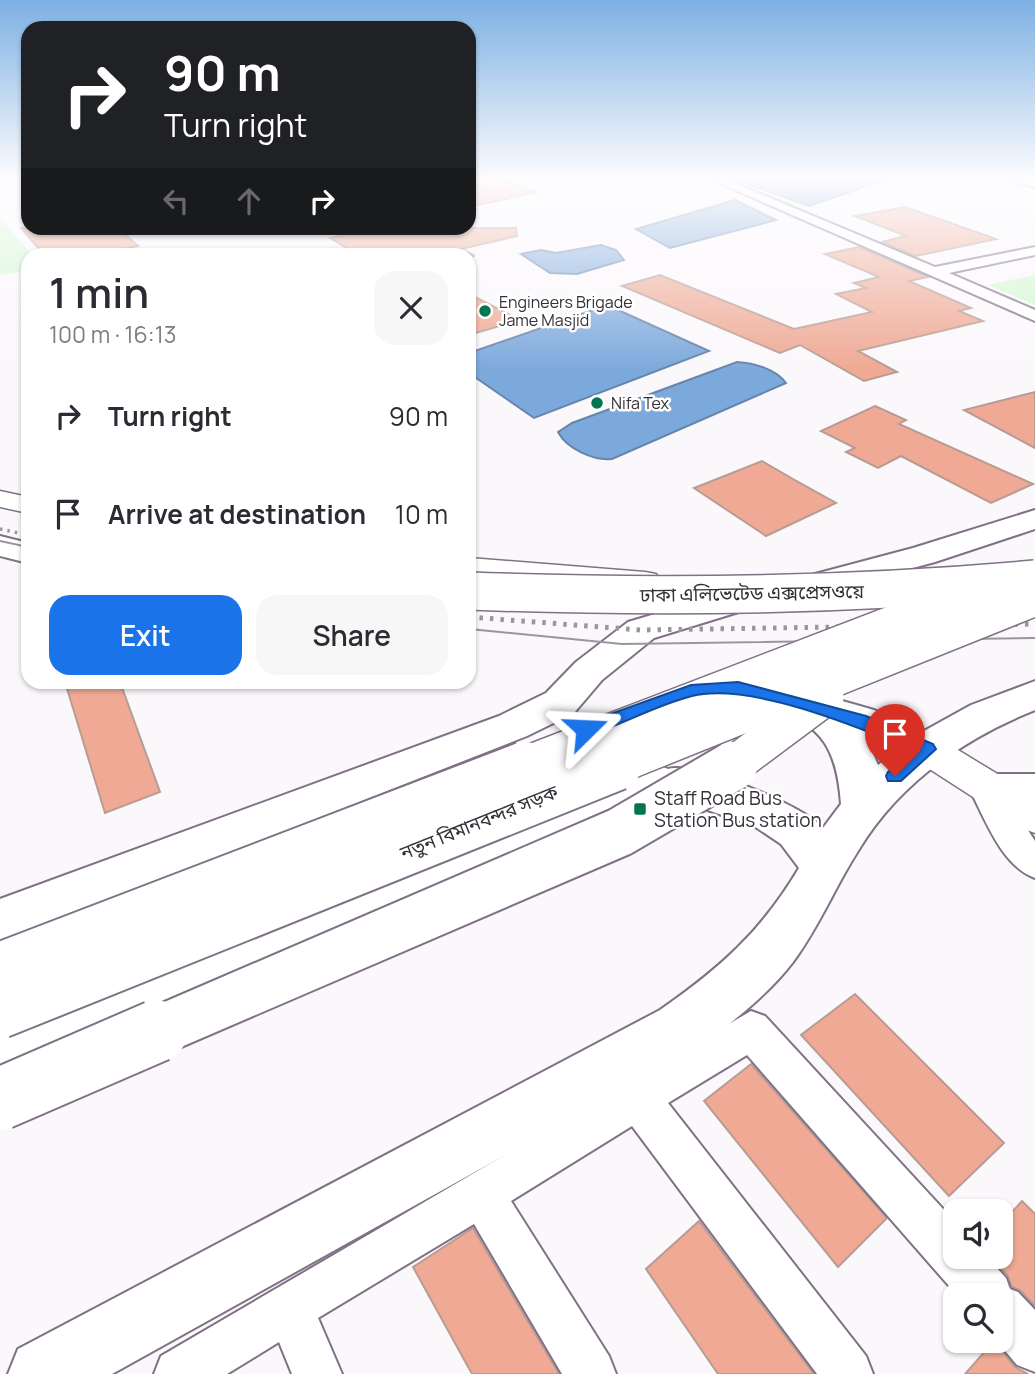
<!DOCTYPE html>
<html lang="en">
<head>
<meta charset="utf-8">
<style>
	:root { --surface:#fff; --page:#f7f7f7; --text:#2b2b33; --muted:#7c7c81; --accent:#1a73e8 }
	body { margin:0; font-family:Manrope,"Noto Sans Bengali",sans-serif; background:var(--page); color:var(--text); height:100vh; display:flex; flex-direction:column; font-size:26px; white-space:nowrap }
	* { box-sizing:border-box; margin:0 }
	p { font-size:23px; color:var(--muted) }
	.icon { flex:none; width:38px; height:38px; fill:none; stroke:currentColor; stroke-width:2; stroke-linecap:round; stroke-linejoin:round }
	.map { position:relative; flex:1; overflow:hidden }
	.panel { position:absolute; left:21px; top:248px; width:455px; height:441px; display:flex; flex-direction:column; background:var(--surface); border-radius:21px; box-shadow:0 2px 5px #0004 }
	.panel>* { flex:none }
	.top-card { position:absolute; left:21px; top:21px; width:455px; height:214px; border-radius:21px; box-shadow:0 2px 5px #0004; background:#202124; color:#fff; overflow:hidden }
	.buttons { position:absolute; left:943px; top:1199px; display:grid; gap:14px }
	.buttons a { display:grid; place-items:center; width:70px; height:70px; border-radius:14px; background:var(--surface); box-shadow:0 2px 5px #0004; font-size:35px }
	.pin { position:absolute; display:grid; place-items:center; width:60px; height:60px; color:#fff; margin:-72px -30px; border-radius:50% 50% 50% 0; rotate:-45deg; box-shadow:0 0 7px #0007 }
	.pin .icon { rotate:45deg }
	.me { position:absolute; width:77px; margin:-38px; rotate:69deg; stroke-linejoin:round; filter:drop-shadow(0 0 5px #0008) }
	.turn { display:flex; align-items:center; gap:24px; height:147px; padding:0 28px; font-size:32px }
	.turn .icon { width:91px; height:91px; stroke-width:2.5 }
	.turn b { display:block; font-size:49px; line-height:60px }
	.lanes { display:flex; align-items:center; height:66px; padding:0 28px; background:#0003; justify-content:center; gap:35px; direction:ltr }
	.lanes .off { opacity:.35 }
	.round { display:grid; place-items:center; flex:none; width:74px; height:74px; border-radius:21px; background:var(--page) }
	.headline { display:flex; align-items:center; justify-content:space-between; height:119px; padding:0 28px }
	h1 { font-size:42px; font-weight:600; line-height:52px }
	.action { display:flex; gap:14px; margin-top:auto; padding:14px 28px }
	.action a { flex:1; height:80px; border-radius:21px; background:var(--accent); color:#fff; font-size:28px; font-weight:600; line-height:80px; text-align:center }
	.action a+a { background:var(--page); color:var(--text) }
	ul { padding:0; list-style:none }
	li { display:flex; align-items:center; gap:21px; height:98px; padding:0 28px }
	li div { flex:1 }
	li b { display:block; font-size:26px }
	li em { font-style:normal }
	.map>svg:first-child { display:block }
	.green { fill:#d2f7cd }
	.water { fill:#7ca9db; stroke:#6784aa; stroke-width:2 }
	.building { fill:#efa994; stroke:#b89c93; stroke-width:2 }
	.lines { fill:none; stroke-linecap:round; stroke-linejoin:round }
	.minor-casing { stroke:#807185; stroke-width:4 }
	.tertiary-casing { stroke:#807185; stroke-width:3 }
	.secondary-casing { stroke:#807185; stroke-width:4 }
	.motorway-casing { stroke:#807185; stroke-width:4 }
	.minor { fill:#fff; fill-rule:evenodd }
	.tertiary { fill:#fff; fill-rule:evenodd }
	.secondary { fill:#fff; fill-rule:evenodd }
	.motorway { fill:#fff; fill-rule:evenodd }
	.tram { stroke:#9b969d; stroke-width:2 }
	.rail-far1 { stroke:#9b969d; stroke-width:3.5; stroke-dasharray:2.5 5; stroke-linecap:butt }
	.rail { stroke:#9b969d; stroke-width:5; stroke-dasharray:3.5 7; stroke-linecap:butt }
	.trunk-bridge-far2-casing { stroke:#807185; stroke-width:40; stroke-linecap:butt }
	.trunk-bridge-far1-casing { stroke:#807185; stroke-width:52; stroke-linecap:butt }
	.trunk-bridge-casing { stroke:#807185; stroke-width:65; stroke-linecap:butt }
	.motorway-bridge-casing { stroke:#807185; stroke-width:40; stroke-linecap:butt }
	.trunk-bridge-far2 { stroke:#fff; stroke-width:37 }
	.trunk-bridge-far1 { stroke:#fff; stroke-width:48 }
	.trunk-bridge { stroke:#fff; stroke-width:61 }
	.motorway-bridge { stroke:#fff; stroke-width:37 }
	.route { fill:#1a73e8; stroke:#114b97; stroke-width:2 }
	.poi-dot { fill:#007651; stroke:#fff; stroke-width:2.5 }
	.labels { text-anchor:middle; stroke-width:5; stroke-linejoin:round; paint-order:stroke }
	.far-poi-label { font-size:16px; fill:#352f38; stroke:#fff; text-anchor:start }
	.street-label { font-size:19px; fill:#352f38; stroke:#fff }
	.poi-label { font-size:19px; fill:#352f38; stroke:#fff; text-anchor:start }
</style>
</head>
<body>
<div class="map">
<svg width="1035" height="1374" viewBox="0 0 1035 1374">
	<rect width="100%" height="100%" fill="#fbf8fc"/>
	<g class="green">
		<path d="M3,221L32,255L28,256V270L0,275V222Z"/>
		<path d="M1035,275V305L988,285Z"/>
	</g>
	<g class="water">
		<path d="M733,179H887L809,206Z"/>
		<path d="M735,200L776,220L670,248L636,229Z"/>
		<path d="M601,245L616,250L624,260L577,274L550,273L521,254L541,250L556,253Z"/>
		<path d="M607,305L709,351L534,418L469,373V353Z"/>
		<path d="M737,362C754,363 776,369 786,383L612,459C594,461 567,449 558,432L572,423Z"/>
	</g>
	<g class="building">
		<path d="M469,179H501L537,192L469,207Z"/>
		<path d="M905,207L996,239L916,256L882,242L906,236L855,216Z"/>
		<path d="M21,228H118L138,246L87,256H45Z"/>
		<path d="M338,228H516L517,236L461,249L475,256H360L330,238L350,234Z"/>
		<path d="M859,247L928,277L909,281L971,308L959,311L983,321L858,351L897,372L864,381L800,345L780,353L622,286L660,275L794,329L872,312L836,294L866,288L854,283L879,277L825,254Z"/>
		<path d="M469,294L520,320L469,335Z"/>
		<path d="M1035,392V448L964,410Z"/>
		<path d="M875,406L906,420L899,424L1033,484L991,503L901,456L878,468L846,452L855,448L821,431Z"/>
		<path d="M762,461L793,479L836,503L766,536L694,488Z"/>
		<path d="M65,682H120L160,792L105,813Z"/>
		<path d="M855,994L1004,1143L949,1196L801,1035Z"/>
		<path d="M751,1064L887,1218L838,1267L704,1101Z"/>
		<path d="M1022,1201L1035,1214V1306L1020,1290L1012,1287L1008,1276L990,1256H1001V1224Z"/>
		<path d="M699,1221L814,1374H718L646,1269Z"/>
		<path d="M473,1228L559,1374H472L413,1267Z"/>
		<path d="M994,1341L1015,1367L1028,1374H965Z"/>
	</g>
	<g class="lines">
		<g class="minor-casing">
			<g id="minor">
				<path d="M710,179H725L935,267L1035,247V255L949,273L1035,310V321Z"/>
				<path d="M1012,179L1035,180V187L1014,181Z"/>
				<path d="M984,774H1035V798H1007L1035,841V878C1001,866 984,816 968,786L973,777Z"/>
				<path d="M751,1011L765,1016L956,1223V1256H986L1006,1278L1010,1289L1018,1292L1035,1310V1372L1017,1365L996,1340H1001V1295H957L747,1055L668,1103L866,1356L873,1374H817L632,1126L511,1201L609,1356L616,1374H562L474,1224L318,1318L342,1374H292L279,1342L227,1374H154L161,1356Z"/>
			</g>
		</g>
		<g class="tertiary-casing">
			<g id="tertiary">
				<path d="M0,491L28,497V513L0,507Z"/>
				<path d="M469,558L645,572L656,574L660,581L656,588L645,590L469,576Z"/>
				<path d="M927,735L940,739L1035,797V833L1021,828L914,759L908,749L914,739Z"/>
			</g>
		</g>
		<g class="secondary-casing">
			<g id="secondary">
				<path d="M1035,510V529L935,562L812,595L800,592L795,585L800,578L913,548Z"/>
				<path d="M746,587L758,590L763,598L758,606L654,638L602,680L574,713L527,736L0,943V899L499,716L546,693L576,662L628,622Z"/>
				<path d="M1035,681V710C963,739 899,783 858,851C835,887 819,927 793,962C767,996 732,1022 698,1048L112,1374H8L18,1349L660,1010C720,968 761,932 799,868L781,844L754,826L658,793L0,1080V1026L651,762L668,769C695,761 803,805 823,828L841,804C837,752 824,724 772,709L766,699L772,689L786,685L874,710L924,731L971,705ZM867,740L894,752L878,765Z"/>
			</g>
		</g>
		<g class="motorway-casing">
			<path id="motorway" d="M0,536L28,543V563L0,556Z"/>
		</g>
		<use href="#minor" class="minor"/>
		<use href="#tertiary" class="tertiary"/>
		<use href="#secondary" class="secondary"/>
		<use href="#motorway" class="motorway"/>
		<g class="tram">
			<path d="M0,541L28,547"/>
			<path d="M469,629L622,644L1035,638"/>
		</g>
		<path class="rail-far1" d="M0,529L28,535"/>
		<path class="rail" d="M469,617L641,630L1035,624"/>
		<g class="trunk-bridge-far2-casing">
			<g id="trunk-bridge-far2">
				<path d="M521,767L975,593"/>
				<path d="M612,767L1035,597"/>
				<path d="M731,767L825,697"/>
			</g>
		</g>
		<g class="trunk-bridge-far1-casing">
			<g id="trunk-bridge-far1">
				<path d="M0,967L525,766"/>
				<path d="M0,1014L617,766"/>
				<path d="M153,1033L620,832L733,766"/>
			</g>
		</g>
		<g class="trunk-bridge-casing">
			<path id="trunk-bridge" d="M0,1099L157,1031"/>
		</g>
		<g class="motorway-bridge-casing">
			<path id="motorway-bridge" d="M469,591C658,598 846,596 1035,579"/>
		</g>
		<use href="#trunk-bridge-far2" class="trunk-bridge-far2"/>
		<use href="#trunk-bridge-far1" class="trunk-bridge-far1"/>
		<use href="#trunk-bridge" class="trunk-bridge"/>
		<use href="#motorway-bridge" class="motorway-bridge"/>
	</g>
	<linearGradient id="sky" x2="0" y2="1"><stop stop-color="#7db0e3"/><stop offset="0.48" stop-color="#fdfcfe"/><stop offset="1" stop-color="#fdfcfe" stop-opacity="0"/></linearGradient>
	<rect width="1035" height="371" fill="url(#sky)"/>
	<path class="route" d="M738,682L866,716L933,744L936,749L901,781H888L886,776L888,772L914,750C858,727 751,682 692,696C656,705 622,725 586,736L578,729L580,725L691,685Z"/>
	<g class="poi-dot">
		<circle cx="485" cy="311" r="7"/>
		<circle cx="597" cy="403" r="7"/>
		<rect x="633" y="802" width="14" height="14" rx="3.5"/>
	</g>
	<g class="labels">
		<g class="far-poi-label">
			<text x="499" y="308">Engineers Brigade<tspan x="499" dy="18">Jame Masjid</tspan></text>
			<text x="611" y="409">Nifa Tex</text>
		</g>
		<g class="street-label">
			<text transform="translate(752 593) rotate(-1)" y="7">ঢাকা এলিভেটেড এক্সপ্রেসওয়ে</text>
			<text transform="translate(479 822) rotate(-22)" y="7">নতুন বিমানবন্দর সড়ক</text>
		</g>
		<g class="poi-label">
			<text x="654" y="805">Staff Road Bus<tspan x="654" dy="22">Station Bus station</tspan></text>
		</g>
	</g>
</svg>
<div class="buttons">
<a><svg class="icon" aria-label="sound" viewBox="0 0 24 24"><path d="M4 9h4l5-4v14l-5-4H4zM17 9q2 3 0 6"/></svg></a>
<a><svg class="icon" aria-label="search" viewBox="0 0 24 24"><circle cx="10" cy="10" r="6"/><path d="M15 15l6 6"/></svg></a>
</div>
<div class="pin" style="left:895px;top:776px;background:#d93025"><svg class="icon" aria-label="arrive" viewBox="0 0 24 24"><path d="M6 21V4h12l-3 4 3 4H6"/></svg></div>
<svg class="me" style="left:586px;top:729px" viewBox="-20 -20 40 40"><path d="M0-17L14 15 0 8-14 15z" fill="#1a73e8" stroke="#fff" stroke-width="4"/></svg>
<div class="top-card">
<div class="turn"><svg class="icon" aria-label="right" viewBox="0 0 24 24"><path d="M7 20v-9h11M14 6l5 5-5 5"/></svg><div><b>90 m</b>Turn right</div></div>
<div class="lanes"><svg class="icon off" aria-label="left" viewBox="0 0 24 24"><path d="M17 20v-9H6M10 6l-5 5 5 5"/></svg><svg class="icon off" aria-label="ahead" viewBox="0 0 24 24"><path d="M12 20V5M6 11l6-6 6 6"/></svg><svg class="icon" aria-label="right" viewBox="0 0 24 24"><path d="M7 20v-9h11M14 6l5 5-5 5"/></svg></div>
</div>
<section class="panel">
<div class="headline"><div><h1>1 min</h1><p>100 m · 16:13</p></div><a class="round"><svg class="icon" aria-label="close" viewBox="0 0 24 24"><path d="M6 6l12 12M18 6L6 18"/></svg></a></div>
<ul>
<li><svg class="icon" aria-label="right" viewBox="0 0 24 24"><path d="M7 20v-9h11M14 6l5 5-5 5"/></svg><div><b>Turn right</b></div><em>90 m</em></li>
<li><svg class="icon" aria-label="arrive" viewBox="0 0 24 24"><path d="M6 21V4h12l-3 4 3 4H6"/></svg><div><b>Arrive at destination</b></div><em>10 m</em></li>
</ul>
<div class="action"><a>Exit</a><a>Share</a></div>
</section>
</div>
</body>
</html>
